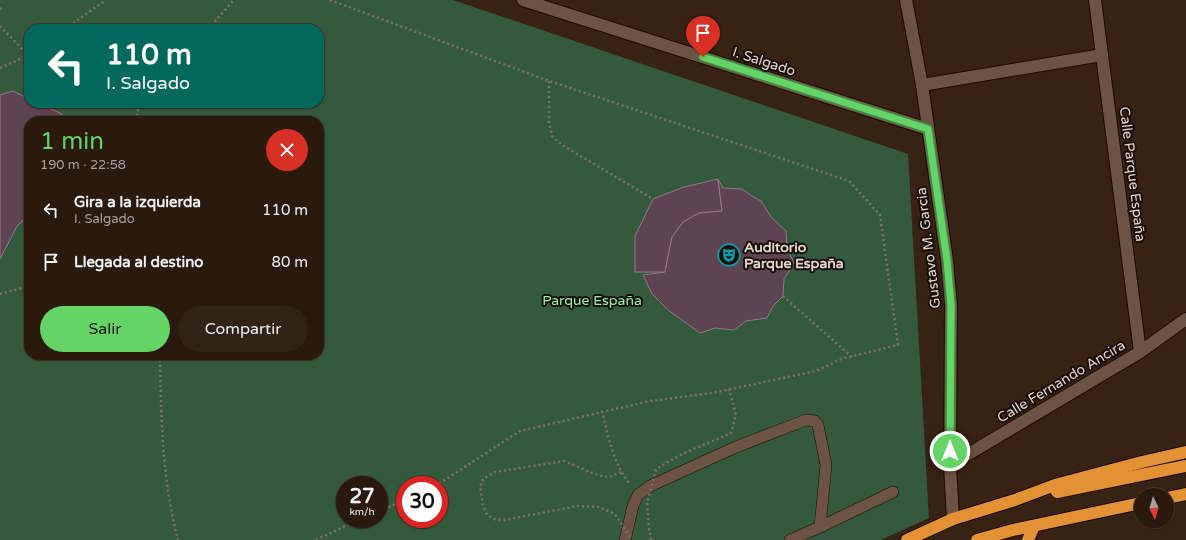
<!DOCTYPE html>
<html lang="es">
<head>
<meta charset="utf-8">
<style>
	:root { --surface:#2a1a0e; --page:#322317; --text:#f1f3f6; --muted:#a5a19e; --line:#46382e; --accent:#65d467 }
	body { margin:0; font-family:"Varela Round",sans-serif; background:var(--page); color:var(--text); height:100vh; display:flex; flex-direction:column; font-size:15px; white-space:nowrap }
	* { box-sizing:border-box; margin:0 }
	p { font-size:13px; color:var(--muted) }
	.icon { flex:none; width:22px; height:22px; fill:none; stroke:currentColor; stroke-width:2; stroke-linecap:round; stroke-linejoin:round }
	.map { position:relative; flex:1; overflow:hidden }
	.panel { position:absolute; left:24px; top:116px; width:300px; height:244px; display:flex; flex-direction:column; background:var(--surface); border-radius:16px; box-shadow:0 1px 3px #0004,0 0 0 1px var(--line) }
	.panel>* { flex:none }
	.guide { position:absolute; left:24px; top:24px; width:300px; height:84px; border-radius:16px; box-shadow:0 1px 3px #0004,0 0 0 1px var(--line); background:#00695c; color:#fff; overflow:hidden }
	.needle { width:26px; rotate:175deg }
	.controls { position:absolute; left:1134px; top:488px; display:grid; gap:8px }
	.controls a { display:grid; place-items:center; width:40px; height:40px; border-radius:50%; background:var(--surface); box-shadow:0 1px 3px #0004,0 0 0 1px var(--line); font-size:20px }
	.speed { position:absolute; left:336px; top:476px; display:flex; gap:8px; font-size:20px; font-weight:700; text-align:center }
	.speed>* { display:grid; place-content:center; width:52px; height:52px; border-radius:50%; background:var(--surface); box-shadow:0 1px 3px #0004,0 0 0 1px var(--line); line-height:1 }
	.speed small { font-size:10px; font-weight:400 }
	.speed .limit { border:6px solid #d22; background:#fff; color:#111 }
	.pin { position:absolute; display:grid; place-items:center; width:34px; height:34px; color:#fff; margin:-41px -17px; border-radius:50% 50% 50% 0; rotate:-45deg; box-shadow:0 0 4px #0007 }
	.pin .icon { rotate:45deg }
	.me { position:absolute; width:44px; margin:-22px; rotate:0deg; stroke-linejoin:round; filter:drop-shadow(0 0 3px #0008) }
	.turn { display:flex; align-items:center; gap:14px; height:84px; padding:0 16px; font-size:18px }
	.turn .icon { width:52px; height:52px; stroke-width:2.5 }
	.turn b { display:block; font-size:28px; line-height:34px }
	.round { display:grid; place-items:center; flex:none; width:42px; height:42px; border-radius:21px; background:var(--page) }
	.head { display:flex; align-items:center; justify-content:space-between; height:68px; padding:0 16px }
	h1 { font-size:24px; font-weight:600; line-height:30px; color:var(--accent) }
	.cta { display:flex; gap:8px; margin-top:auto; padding:8px 16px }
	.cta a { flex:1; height:46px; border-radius:24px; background:var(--accent); color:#111; font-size:16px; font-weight:600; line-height:46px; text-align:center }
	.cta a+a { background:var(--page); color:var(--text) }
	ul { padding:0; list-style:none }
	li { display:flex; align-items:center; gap:12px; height:52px; padding:0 16px }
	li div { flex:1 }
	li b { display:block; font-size:15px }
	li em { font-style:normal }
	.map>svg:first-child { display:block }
	.green { fill:#345a3d; fill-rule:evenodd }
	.building { fill:#5e4352; stroke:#957787 }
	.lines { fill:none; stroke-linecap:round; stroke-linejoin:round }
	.lane-casing { stroke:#1f0a01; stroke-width:12 }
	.street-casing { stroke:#1f0a01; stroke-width:14 }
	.highway-casing { stroke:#1f0a01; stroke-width:14 }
	.path { stroke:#837064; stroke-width:2.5; stroke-dasharray:2 3; stroke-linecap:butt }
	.lane { stroke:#6d5343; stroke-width:11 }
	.street { stroke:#6d5343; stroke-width:12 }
	.highway { stroke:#e29234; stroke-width:12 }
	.path-bridge { stroke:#837064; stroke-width:2.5; stroke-dasharray:2 3; stroke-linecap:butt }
	.route-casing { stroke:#428a43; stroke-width:10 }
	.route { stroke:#65d467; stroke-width:7 }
	.labels { text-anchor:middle; stroke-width:4; stroke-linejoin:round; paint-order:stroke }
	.street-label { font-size:14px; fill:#e6d6cd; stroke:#180e08 }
	.poi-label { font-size:14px; font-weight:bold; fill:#e6d6cd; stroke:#180e08; text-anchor:start }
	.park-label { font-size:14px; fill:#93f3ab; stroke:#180e08 }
</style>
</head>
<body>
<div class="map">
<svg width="1186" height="540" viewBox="0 0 1186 540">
	<rect width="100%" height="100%" fill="#382213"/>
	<path class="green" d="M0,0H453L908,154L929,518L881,540H0ZM29,29H319V103H29ZM29,121H319V355H29ZM345,485H379V519H345ZM405,485H439V519H405Z"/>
	<g class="building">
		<path d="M13,91L29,99V103H38L62,114L66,121H29V215L17,226L0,259V95Z"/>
		<path d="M718,179L722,211L699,213L683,222L672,237L665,272H635V236L653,199L684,187Z"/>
		<path d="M718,179L723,188L742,189L752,196L761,201L771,217L786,231L787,248L794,263L784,279L783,296L773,306L767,318L746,321L734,330L715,328L700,333L668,310L652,294L643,275L665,272L672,237L683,222L699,213L722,211Z"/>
	</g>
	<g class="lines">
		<g class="lane-casing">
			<g id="lane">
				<path d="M625,540L633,506L638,495L650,486L736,447L806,420L815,421L818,425L826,465L820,527"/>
				<path d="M790,540L820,527L893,492"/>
			</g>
		</g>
		<g class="street-casing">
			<g id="street">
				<path d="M523,0L928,129"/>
				<path d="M906,0L922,85L947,260L951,305L950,465L953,519"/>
				<path d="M1095,0L1140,352"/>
				<path d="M922,85L1102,55"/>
				<path d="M950,465L1140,352L1186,319"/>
			</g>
		</g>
		<g class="highway-casing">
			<g id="highway">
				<path d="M1057,492L1186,466"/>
				<path d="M1167,498L1186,494"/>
				<path d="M907,540L953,519L1015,500L1055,485L1142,462L1186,452"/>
				<path d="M977,540L1013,530L1141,503"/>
				<path d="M1028,540L1034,526"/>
			</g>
		</g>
		<g class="path">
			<path d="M330,0L549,81L849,181L880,215L898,345L841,359L816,371L712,393L650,401L520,431L437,485"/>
			<path d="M0,8L2,10L0,11"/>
			<path d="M0,26L29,56"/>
			<path d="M65,29L106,0"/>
			<path d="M208,29L234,0"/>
			<path d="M0,68L29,55"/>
			<path d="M549,81V122L552,136L562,145L653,199"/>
			<path d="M138,121L137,114L140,103"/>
			<path d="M0,294L29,286"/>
			<path d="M783,296L852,357"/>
			<path d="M160,355C161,417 162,480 178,540"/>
			<path d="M602,411C608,435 613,463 629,483"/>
			<path d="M379,511L405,500"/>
			<path d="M316,540L360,519"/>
		</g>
		<use href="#lane" class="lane"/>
		<use href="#street" class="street"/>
		<use href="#highway" class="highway"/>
		<g class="path-bridge">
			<path d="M621,472L610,477L600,476L564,461L495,472L483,479L480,487L483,505L487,515L494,519L504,520L578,506L599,507L615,514L630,537L631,540"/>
			<path d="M651,540L649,529L647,503L656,469L682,454L731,433L736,415L729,389"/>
		</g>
	</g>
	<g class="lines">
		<g class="route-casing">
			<path id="route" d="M703,57L928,129L947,260L951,305L950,451"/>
		</g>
		<use href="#route" class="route"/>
	</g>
	<defs>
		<g id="theatre-ring" transform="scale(1.15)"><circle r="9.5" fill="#180e08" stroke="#0f9aa8" stroke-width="1.5"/><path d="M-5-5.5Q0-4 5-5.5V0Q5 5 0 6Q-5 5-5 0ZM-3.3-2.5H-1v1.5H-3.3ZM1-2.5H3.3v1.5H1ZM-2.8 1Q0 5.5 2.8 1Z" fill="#0f9aa8"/></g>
	</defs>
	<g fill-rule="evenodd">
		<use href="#theatre-ring" x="729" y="255"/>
	</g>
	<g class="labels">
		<g class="street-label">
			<text transform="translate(764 61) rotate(18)" y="5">I. Salgado</text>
			<text transform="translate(1133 174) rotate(83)" y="5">Calle Parque España</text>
			<text transform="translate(928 248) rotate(-97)" y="5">Gustavo M. Garcia</text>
			<text transform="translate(1061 381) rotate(-31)" y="5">Calle Fernando Ancira</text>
		</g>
		<g class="poi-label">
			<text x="744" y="252">Auditorio<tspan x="744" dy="16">Parque España</tspan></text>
		</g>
		<g class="park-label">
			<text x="592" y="305">Parque España</text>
		</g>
	</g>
</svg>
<div class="controls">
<a><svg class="needle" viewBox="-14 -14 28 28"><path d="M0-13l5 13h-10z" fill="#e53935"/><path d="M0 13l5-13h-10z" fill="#a5a19e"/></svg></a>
</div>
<div class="speed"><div>27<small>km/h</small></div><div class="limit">30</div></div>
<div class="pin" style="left:703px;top:57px;background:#d93025"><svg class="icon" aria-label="arrive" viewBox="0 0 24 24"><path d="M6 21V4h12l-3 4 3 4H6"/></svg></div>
<svg class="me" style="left:950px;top:451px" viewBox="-20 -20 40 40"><circle r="17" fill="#65d467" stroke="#fff" stroke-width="3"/><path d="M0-11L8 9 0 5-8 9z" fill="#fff"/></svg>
<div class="guide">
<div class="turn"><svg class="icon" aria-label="left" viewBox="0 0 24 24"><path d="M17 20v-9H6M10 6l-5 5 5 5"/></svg><div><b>110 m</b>I. Salgado</div></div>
</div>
<section class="panel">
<div class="head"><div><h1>1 min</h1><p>190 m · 22:58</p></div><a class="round" style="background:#d93025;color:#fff"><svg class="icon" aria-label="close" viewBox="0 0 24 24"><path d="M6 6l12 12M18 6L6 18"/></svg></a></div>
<ul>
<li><svg class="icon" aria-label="left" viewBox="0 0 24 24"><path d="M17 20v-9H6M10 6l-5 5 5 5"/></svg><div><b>Gira a la izquierda</b><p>I. Salgado</p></div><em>110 m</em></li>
<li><svg class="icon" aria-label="arrive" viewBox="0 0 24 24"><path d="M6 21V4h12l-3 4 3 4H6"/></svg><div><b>Llegada al destino</b></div><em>80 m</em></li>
</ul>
<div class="cta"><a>Salir</a><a>Compartir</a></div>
</section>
</div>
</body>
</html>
